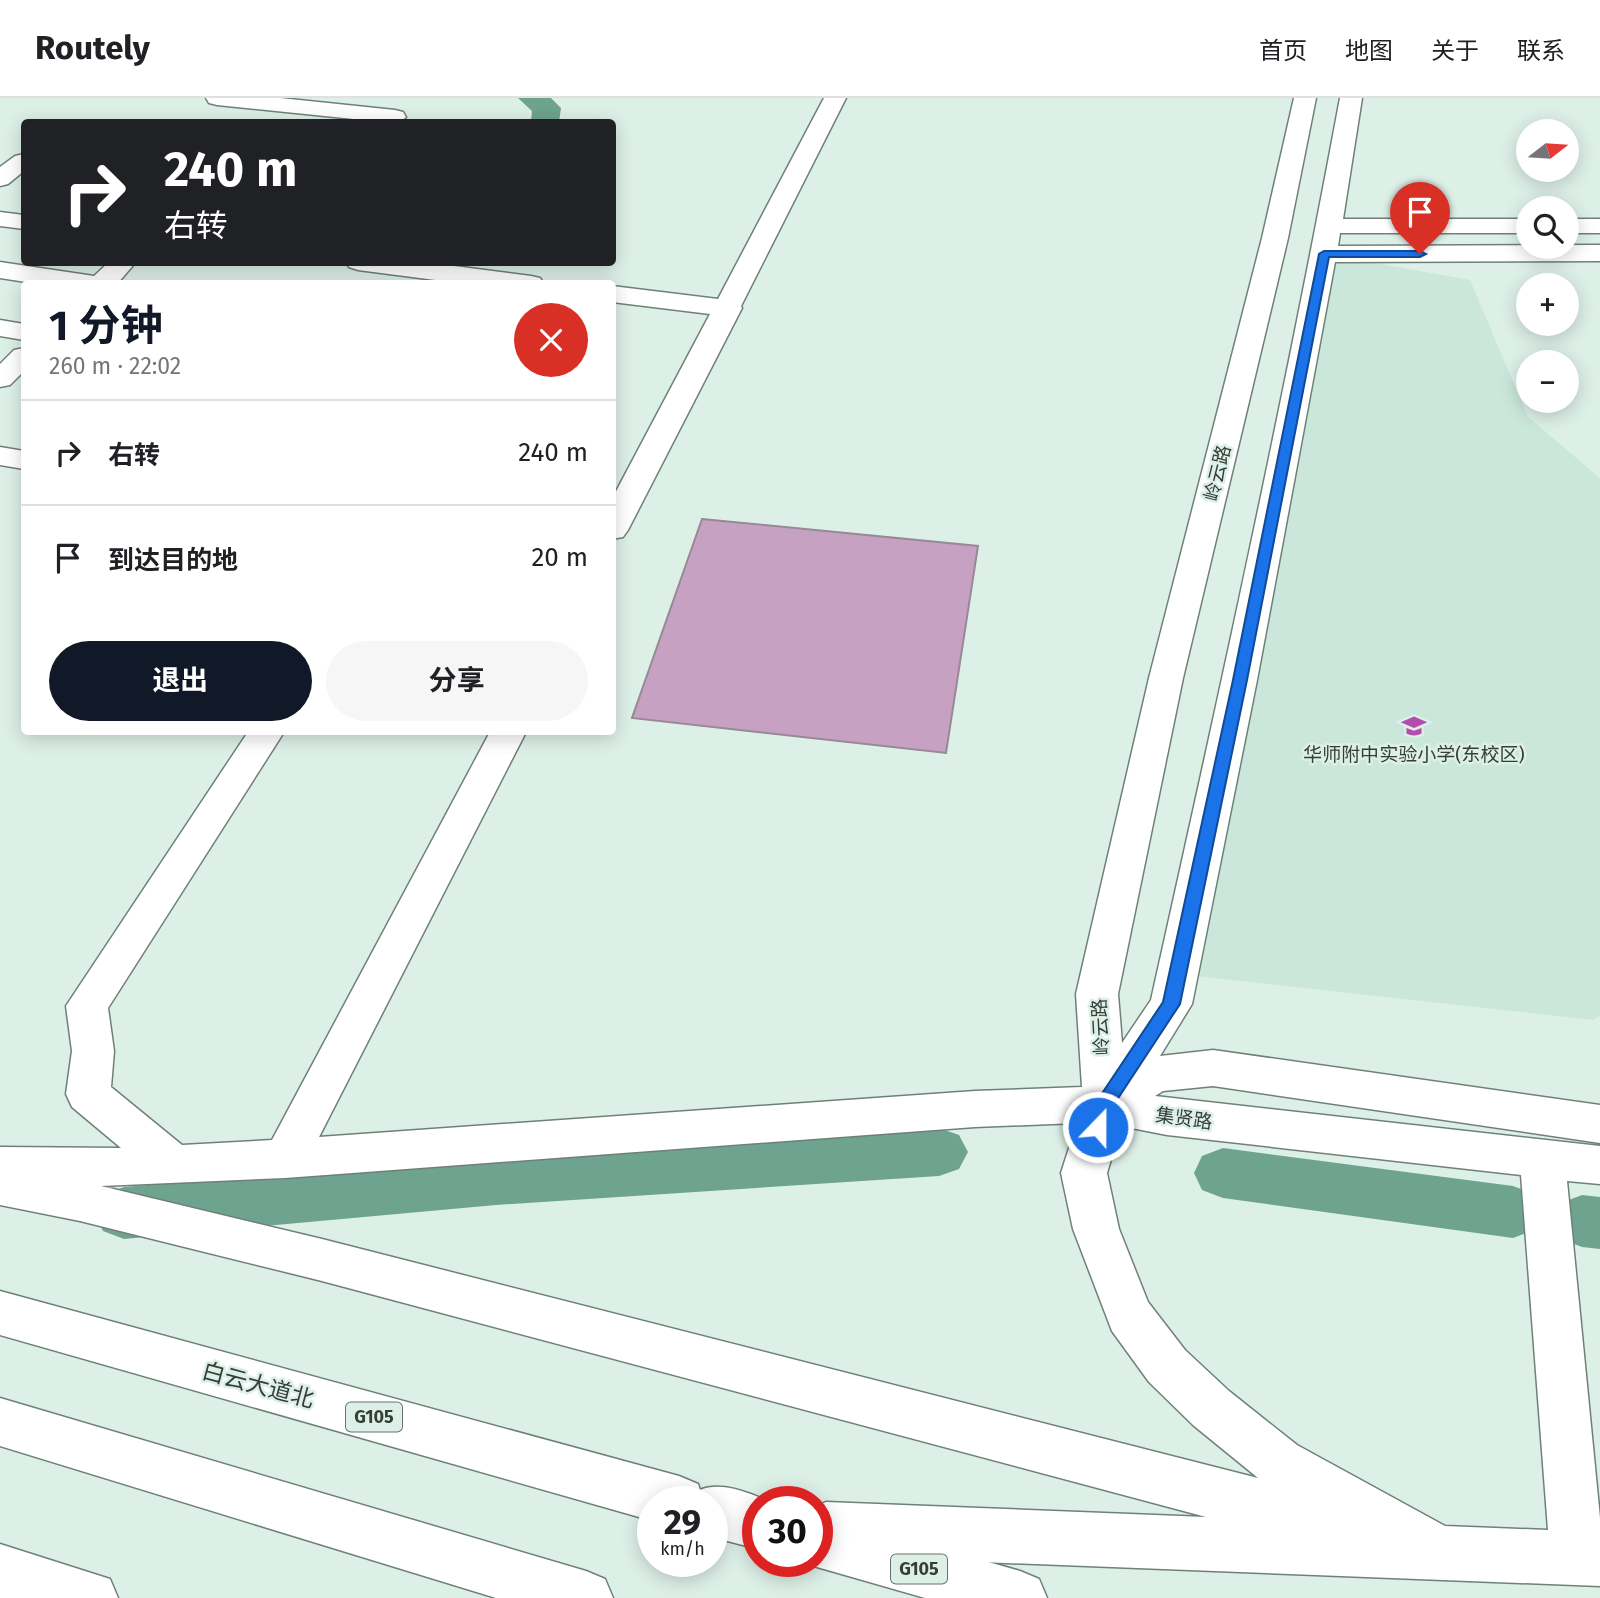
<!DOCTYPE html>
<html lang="zh">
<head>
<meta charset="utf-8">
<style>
	:root { --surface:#fff; --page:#f6f6f6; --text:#202124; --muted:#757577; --line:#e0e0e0; --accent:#111827 }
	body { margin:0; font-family:"Fira Sans","Noto Sans SC",sans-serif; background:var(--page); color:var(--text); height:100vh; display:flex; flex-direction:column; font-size:26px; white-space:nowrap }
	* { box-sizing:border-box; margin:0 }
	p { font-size:23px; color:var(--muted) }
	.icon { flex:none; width:38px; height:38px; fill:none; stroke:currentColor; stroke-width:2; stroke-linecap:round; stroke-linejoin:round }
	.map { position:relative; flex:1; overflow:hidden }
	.details { position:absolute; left:21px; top:182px; width:595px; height:455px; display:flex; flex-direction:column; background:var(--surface); border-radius:7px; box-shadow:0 4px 18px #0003 }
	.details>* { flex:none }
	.hud { position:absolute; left:21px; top:21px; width:595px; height:147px; border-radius:7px; box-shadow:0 4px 18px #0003; background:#202124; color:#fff; overflow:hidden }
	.needle { width:46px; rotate:73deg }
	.tools { position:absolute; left:1516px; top:21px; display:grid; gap:14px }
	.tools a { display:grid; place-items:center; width:63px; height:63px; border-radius:50%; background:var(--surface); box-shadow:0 4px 18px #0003; font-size:35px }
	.speed { position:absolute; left:637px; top:1388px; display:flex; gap:14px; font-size:35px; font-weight:700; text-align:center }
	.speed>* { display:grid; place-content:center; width:91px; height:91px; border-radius:50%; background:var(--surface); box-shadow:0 4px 18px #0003; line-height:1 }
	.speed small { font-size:18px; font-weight:400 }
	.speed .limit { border:10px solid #d22; background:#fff; color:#111 }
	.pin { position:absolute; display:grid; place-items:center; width:60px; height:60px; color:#fff; margin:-72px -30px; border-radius:50% 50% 50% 0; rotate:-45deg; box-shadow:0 0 7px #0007 }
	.pin .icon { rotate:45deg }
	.me { position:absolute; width:77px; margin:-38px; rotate:22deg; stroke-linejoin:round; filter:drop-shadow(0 0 5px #0008) }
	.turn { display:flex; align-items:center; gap:24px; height:147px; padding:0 28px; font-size:32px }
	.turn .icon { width:91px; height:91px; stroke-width:2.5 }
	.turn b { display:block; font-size:49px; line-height:60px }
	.round { display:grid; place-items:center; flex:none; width:74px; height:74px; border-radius:37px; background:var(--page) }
	.headline { display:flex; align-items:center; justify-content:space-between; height:119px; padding:0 28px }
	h1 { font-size:42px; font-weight:700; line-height:52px; color:var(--accent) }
	.primary-button { display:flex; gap:14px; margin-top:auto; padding:14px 28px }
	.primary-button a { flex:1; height:80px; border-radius:42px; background:var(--accent); color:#fff; font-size:28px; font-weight:700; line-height:80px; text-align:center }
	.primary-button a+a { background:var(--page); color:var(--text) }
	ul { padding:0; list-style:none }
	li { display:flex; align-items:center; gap:21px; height:105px; padding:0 28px; border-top:2px solid var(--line) }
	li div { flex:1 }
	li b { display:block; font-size:26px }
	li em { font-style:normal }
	header { display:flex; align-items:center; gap:42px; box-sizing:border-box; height:98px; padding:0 35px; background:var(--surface); border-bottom:2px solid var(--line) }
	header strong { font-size:33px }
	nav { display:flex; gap:38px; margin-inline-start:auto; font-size:24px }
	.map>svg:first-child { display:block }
	.built { fill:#cbe7db }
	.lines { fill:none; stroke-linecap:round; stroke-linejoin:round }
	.canal { fill:#6ea38f; fill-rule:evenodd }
	.building { fill:#c7a1c2; stroke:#978995; stroke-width:2 }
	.minor-casing { stroke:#6f8079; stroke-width:3 }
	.highway-casing { stroke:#6f8079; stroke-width:3 }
	.minor { fill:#fff; fill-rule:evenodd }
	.highway { fill:#fff; fill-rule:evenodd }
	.route { fill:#1a73e8; stroke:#114b97; stroke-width:2 }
	.labels { text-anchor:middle; stroke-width:5; stroke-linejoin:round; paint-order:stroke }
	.shield { fill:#ddf0e8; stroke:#68736e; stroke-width:2 }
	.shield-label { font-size:18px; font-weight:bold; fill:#363e3a }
	.street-label { font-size:19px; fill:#363e3a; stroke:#ddf0e8 }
	.poi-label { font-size:19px; fill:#363e3a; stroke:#ddf0e8 }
	.near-street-label { font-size:23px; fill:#363e3a; stroke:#ddf0e8 }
</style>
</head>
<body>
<header>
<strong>Routely</strong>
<nav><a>首页</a><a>地图</a><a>关于</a><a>联系</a></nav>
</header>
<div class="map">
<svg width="1600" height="1500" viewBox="0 0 1600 1500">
	<rect width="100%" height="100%" fill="#ddf0e8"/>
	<path class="built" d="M1324,156L1470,182L1528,319L1600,380V918L1593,922L1177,876Z"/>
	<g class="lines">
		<g class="canal">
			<path d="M518,0H551L561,10L559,24H531L532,13Z"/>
			<path d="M939,1030L959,1037L968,1054L959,1071L939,1078L496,1107L124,1141L103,1133L94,1115L103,1097L124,1089L496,1057Z"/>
			<path d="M1223,1050L1513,1088L1534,1096L1543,1114L1534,1132L1513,1140L1223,1100L1202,1092L1194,1075L1202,1058Z"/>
			<path d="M1582,1097L1600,1099V1151L1582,1149L1561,1141L1552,1123L1561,1105Z"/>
		</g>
	</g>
	<path class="building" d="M702,421L978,448L946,655L632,620Z"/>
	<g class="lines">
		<g class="minor-casing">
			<g id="minor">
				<path d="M206,0H280L395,12L403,14L406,19L400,24H383L217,7L209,5Z"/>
				<path d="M824,0H846L741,208L742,210L628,432L623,439L612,441V401L710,216L612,204V188L718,201Z"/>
				<path d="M1294,0H1316L1288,140L1183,580L1118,896L1122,945L1151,902C1218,602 1284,302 1340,0H1362L1343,121H1528V135H1340L1338,148L1600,147V163L1335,164L1257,582L1192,906L1160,958L1213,952L1600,1007V1045L1213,988L1163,993L1155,998L1600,1048V1086L1567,1083L1600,1420V1488L826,1458L817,1454V1408L826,1404L1206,1419L322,1183L80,1123L0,1107V1049L121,1050L72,1009L66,996L72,953L66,908L248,634H284L108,910L114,953L111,989L182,1047L272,1042L490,634H526L319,1039L975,993L1082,989L1076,896L1149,580L1262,140ZM1077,1025L1061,1075L1073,1131L1112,1233L1149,1284L1193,1327L1258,1380L322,1141L101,1088L285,1080L975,1029ZM1121,1028L1167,1037L1521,1077L1548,1432L1445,1428L1297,1347L1229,1293L1185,1252L1148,1204L1119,1131L1107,1075Z"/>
				<path d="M24,56V73L8,86L0,88V69L15,58Z"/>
				<path d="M0,114L24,117V131L0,128Z"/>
				<rect x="1566" y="121" width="34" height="14"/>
				<path d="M0,164L94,178L109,164H136L117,186H39L0,180Z"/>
				<path d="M346,164H423L531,178L540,180L544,186H466L358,172L349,169Z"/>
				<path d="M0,222L24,226V242L0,238Z"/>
				<path d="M24,250V273L10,287L0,289V266L14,252Z"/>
				<path d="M0,349L24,353V371L0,367Z"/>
				<path d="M0,1446L110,1481L118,1500H0Z"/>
			</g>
		</g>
		<g class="highway-casing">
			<g id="highway">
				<path d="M0,1193L679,1378L698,1386L700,1392C721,1383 750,1395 770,1404H758V1451L712,1439V1404H653V1423L0,1237Z"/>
				<path d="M0,1300L586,1473L605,1481L613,1500H496L0,1348Z"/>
				<path d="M817,1415L1020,1473L1039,1481L1047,1500H925L817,1469L803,1463H817Z"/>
			</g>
		</g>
		<use href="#minor" class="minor"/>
		<use href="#highway" class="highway"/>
	</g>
	<path class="route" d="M1324,153H1420L1426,156L1420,159H1329L1247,582L1180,906L1113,1008L1105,1034L1098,1036L1092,1034L1089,1029L1099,1000L1163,904L1233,582L1319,156Z"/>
	<defs>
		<g id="school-bare" transform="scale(1.89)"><path d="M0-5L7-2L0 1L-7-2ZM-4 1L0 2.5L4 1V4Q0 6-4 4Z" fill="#b44bad" stroke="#ddf0e8" stroke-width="2.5" paint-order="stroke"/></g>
	</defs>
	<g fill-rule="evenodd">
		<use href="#school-bare" x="1414" y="628"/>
	</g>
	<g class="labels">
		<g class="shield">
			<rect x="346" y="1304.5" width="56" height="29" rx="5"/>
			<rect x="891" y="1456.5" width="56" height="29" rx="5"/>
		</g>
		<g class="shield-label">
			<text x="374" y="1325">G105</text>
			<text x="919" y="1477">G105</text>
		</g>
		<g class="street-label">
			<text transform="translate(1217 375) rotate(-76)" y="7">岭云路</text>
			<text transform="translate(1100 929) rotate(-93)" y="7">岭云路</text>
			<text transform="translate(1184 1020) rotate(8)" y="7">集贤路</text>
		</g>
		<g class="poi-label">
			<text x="1414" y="663">华师附中实验小学(东校区)</text>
		</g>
		<g class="near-street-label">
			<text transform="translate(258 1287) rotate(15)" y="8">白云大道北</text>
		</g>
	</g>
</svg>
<div class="tools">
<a><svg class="needle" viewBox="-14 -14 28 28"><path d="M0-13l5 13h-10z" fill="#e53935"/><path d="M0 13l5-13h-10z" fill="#757577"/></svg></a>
<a><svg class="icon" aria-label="search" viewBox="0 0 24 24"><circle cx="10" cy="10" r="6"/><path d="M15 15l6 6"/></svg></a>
<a>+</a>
<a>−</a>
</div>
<div class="speed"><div>29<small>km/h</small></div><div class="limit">30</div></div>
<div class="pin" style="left:1420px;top:156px;background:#d93025"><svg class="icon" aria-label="arrive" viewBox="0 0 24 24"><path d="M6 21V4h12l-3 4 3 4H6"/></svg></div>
<svg class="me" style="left:1098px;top:1029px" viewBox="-20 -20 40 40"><circle r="17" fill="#1a73e8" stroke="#fff" stroke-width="3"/><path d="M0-11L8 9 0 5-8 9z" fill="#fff"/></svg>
<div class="hud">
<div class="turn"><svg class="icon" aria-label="right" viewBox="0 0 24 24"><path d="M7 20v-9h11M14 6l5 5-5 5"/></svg><div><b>240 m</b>右转</div></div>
</div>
<section class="details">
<div class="headline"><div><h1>1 分钟</h1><p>260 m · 22:02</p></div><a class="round" style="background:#d93025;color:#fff"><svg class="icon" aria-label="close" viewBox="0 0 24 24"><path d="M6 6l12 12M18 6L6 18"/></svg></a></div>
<ul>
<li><svg class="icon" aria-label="right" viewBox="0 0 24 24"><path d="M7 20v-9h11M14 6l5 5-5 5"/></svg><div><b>右转</b></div><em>240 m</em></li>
<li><svg class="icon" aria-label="arrive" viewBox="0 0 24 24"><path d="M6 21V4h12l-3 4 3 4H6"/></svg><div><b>到达目的地</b></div><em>20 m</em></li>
</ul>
<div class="primary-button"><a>退出</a><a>分享</a></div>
</section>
</div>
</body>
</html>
